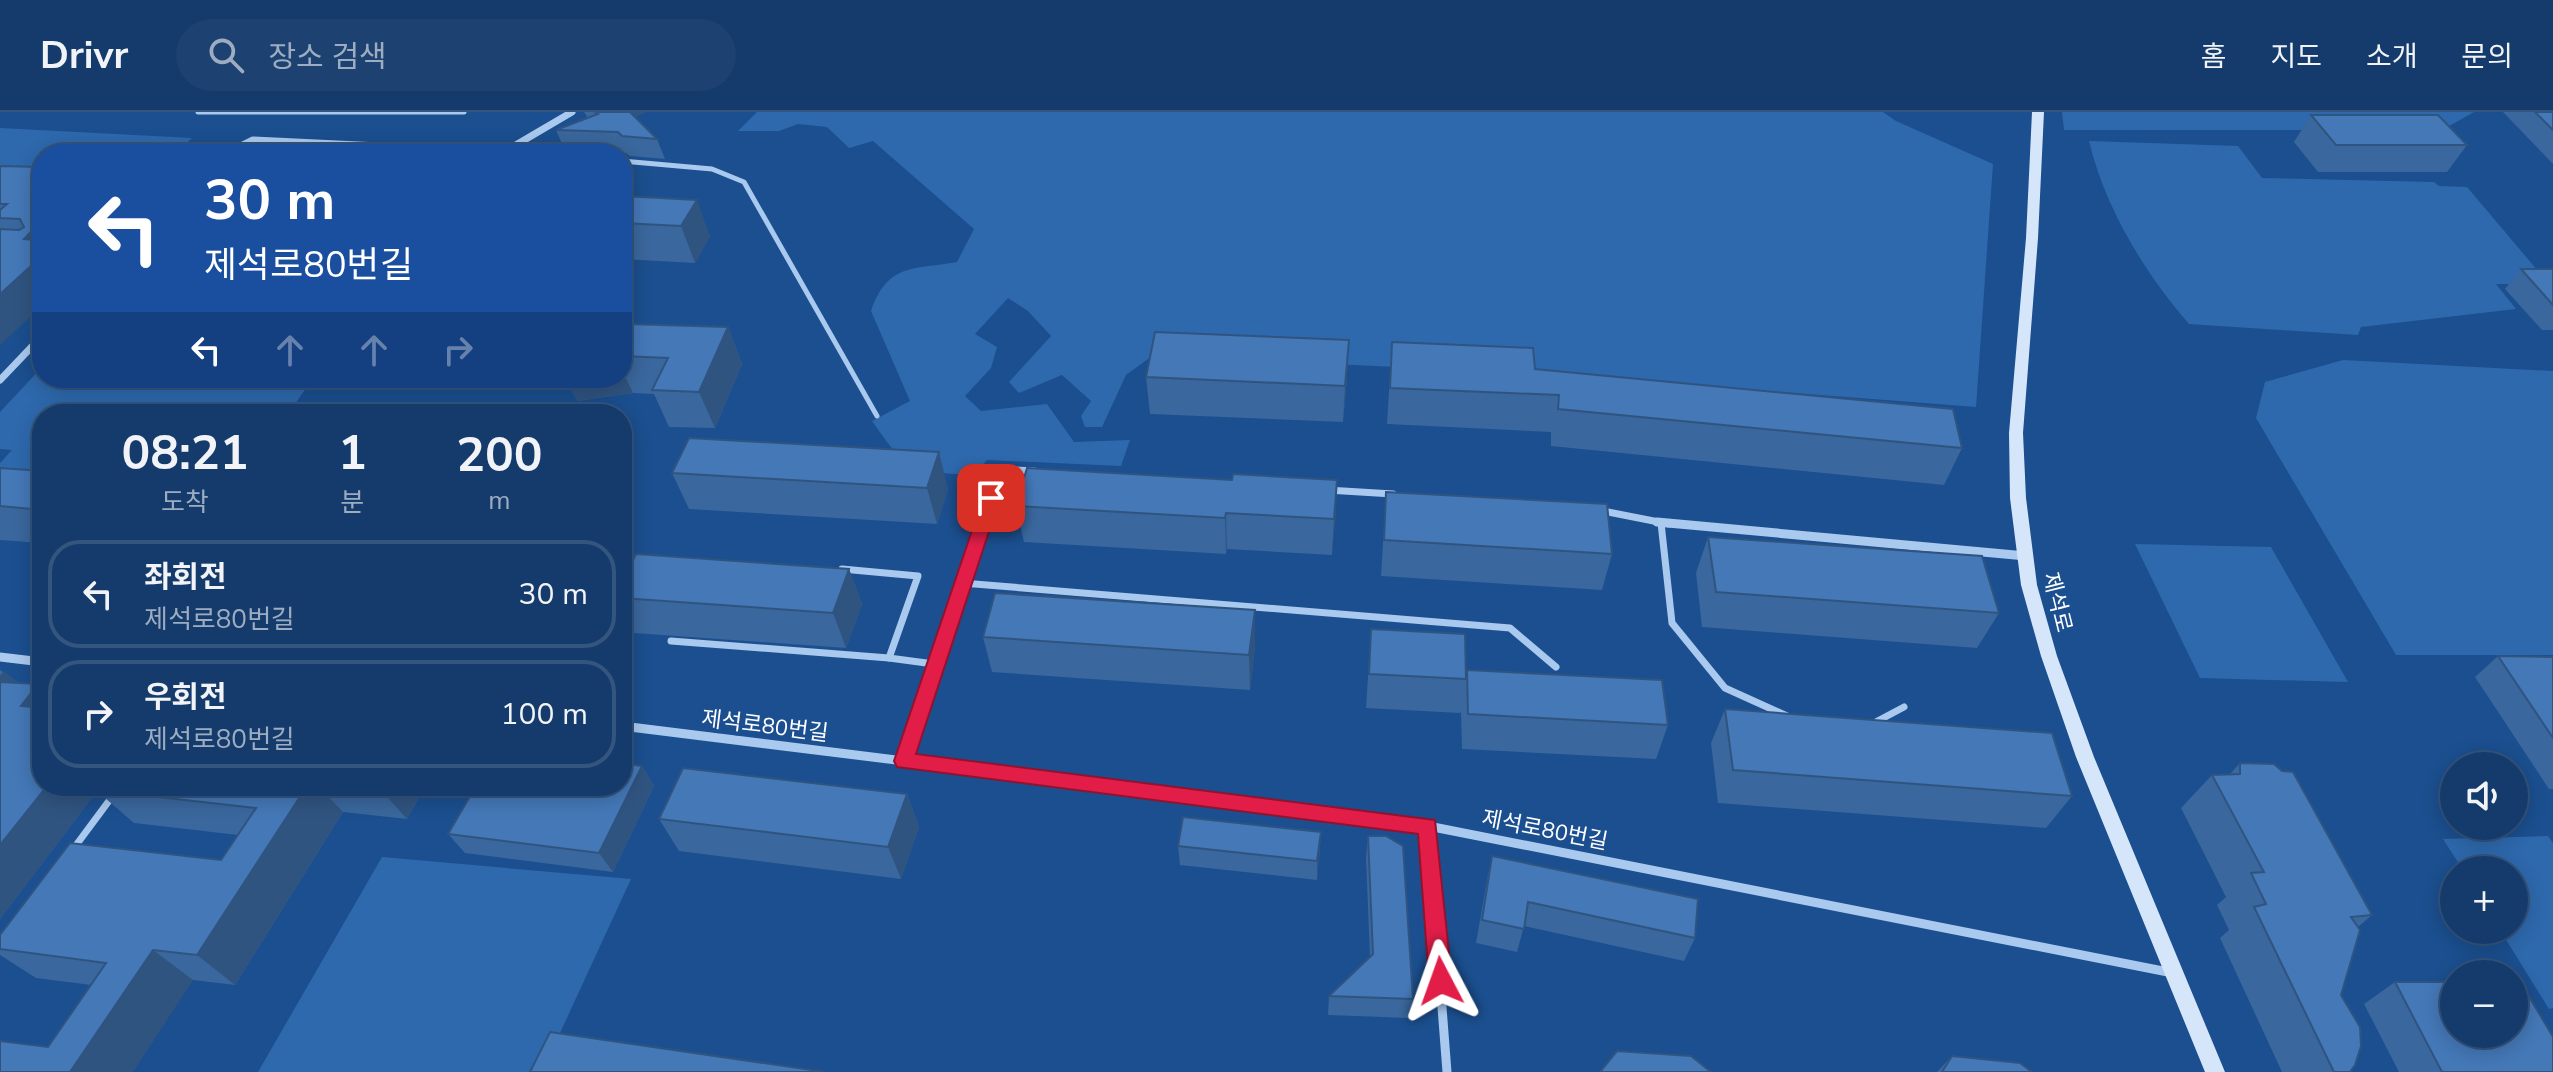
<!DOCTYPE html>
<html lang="ko">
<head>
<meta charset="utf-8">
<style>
	:root { --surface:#143b6b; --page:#1d4271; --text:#f1f3f6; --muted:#9dadc1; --line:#33557e }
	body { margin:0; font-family:"Nunito Sans","Noto Sans KR",sans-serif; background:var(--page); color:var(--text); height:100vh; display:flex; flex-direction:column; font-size:30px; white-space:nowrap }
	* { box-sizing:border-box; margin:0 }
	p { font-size:26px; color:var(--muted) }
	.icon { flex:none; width:44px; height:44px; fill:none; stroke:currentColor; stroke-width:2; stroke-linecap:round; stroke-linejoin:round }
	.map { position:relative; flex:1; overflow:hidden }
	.drawer { position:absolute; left:32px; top:292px; width:600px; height:392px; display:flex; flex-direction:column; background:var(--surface); border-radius:32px; box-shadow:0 4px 20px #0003,0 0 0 2px var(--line) }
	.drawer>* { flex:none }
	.hud { position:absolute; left:32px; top:32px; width:600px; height:244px; border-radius:32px; box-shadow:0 4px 20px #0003,0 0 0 2px var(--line); background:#1a4fa0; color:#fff; overflow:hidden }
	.fabs { position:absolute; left:2440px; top:640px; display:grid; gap:16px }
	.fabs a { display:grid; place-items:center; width:88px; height:88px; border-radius:50%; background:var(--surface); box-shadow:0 4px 20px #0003,0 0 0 2px var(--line); font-size:40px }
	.pin { position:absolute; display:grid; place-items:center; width:68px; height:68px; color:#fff; margin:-34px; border-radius:16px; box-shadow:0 4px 12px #0006 }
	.me { position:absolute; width:88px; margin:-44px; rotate:356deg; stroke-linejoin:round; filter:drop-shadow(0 0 6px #0008) }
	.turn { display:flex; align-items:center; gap:28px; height:168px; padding:0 40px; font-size:36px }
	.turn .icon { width:104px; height:104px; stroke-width:2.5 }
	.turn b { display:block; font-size:56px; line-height:68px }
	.lanes { display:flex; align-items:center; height:76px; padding:0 40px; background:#0003; justify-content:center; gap:40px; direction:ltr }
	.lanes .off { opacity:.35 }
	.eta { display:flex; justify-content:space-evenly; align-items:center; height:136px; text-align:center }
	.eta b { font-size:48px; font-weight:700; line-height:56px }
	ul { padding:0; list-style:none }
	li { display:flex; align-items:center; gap:24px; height:108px; margin:0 16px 12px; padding:0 24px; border:4px solid var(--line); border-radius:32px }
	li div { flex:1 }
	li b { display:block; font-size:30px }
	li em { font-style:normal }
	header { display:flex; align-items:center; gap:48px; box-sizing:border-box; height:112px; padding:0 40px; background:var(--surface); border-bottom:2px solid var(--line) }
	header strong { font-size:38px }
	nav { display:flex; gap:44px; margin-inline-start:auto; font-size:28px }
	.search { width:560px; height:72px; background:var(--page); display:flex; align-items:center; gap:20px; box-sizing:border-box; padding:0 28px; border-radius:44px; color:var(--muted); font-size:30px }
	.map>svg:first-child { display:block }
	.green { fill:#2e69ad }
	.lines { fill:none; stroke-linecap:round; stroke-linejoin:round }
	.lane-far1 { stroke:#a9c9ee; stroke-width:5 }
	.lane { stroke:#a9c9ee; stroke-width:7 }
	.street-far1 { stroke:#a9c9ee; stroke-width:7 }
	.street { stroke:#a9c9ee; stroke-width:9 }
	.secondary { fill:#d6e6fa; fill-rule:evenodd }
	.wall { fill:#3a679d }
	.shaded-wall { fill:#305480 }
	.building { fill:#4478b7; stroke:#305480; stroke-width:2 }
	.route { fill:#e11d48; stroke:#92132f; stroke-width:2 }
	.labels { text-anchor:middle; stroke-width:8; stroke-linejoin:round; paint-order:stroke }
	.street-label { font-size:22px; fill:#fff; stroke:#1b4f8f }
</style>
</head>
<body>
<header>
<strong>Drivr</strong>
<div class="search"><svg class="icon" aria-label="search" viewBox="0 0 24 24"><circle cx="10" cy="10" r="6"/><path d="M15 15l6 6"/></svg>장소 검색</div>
<nav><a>홈</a><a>지도</a><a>소개</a><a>문의</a></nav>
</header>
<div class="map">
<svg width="2553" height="960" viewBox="0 0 2553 960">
	<rect width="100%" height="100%" fill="#1b4f8f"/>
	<g class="green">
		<path d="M757,0H1883L1896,9L1993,52L1976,295L1532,261L1152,244L1126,263L1102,315H1085L1081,304L1091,289L1062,263L1019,281L1009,270L1051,224L1028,199L1008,186L975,222L997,235L991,256L965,284L981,299L1047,292L1074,330L1130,328L1121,354L987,348L973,363C910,359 909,362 872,309L910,289L871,199C888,151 912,158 957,150L974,117L873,29L849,36L827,15L798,12L779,19H738Z"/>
		<path d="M2062,0H2474L2442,18H2064Z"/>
		<path d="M0,16L192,26L176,42H42V72L0,70Z"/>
		<path d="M2089,29L2238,34L2262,66L2434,70L2439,74L2467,75L2549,172H2496L2516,197L2361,215L2358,223L2189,212C2144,160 2105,96 2089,29Z"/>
		<path d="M2343,248L2553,259V543H2396L2256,306L2265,270Z"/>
		<path d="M42,255V266H313L295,292L386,298L383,302H42V371L0,368V351L12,338L0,337V300Z"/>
		<path d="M2135,432L2271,435L2348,570L2200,566Z"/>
		<path d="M2548,724L2553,731V896L2549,897L2500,818H2514V758H2463L2443,727Z"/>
		<path d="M382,745L631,767L542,960H258Z"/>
	</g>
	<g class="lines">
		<g class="lane-far1">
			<path d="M198,0H464"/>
			<path d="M504,40L529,42"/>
			<path d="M622,49L712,57L744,70L877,304"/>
		</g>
		<g class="lane">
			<path d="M1661,411L1672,511L1725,576L1787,604"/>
			<path d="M842,457L918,464L889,546L934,552"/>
			<path d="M962,471L1510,516L1556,555"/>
			<path d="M671,529L889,546"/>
			<path d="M1872,612L1904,595"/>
			<path d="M74,736L120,674"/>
		</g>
		<g class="street-far1">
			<path d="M225,42L253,28L504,40L572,0"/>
			<path d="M0,268L42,224"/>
			<path d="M1327,378L1393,382"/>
			<path d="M1598,398L1669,412"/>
			<path d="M983,412L1001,357L1034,359"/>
		</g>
		<g class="street">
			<path d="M1657,410L2026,444"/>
			<path d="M0,545L42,550"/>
			<path d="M622,614L1428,714L2173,861"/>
			<path d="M904,649L983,410"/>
			<path d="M1428,714L1447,960"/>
		</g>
		<path class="secondary" d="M2032,0H2044L2038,126L2023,321L2026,386L2037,473L2057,544L2094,645L2225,960H2205L2076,645L2041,544L2021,473L2010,386L2009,321L2026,126Z"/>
	</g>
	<g class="wall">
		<path d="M584,0H646L634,5L657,27L665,47L630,44L626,41L565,39L556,18L588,6Z"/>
		<path d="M2503,0H2553V52Z"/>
		<path d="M2311,3L2467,33L2447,60H2318L2294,30Z"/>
		<path d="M0,54L42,55L0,233Z"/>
		<path d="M622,84L710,124L695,151L622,147Z"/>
		<path d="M2521,157H2553V218H2542L2505,177Z"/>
		<path d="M622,213L728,215L742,252L715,316L669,315L654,282L633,281L577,289L566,266H622Z"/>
		<path d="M1392,230L1535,257L1962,336L1944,373L1551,334V320L1387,312Z"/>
		<path d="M1146,265H1347L1343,310L1150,302Z"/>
		<path d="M499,266H541L527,277Z"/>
		<path d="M0,356L42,359V431L0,428Z"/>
		<path d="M672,361L948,377L937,412L689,397Z"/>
		<path d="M1232,368H1337L1332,443L1227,437L1226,442L1024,430L1016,394Z"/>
		<path d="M1386,380L1612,442L1602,478L1381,464Z"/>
		<path d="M1708,425L1999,501L1977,536L1702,515L1696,461Z"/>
		<path d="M849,457L862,492L846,536L634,521L622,500V469Z"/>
		<path d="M1255,498V534L1250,578L992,560L983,525Z"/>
		<path d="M1371,517L1466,560L1668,613L1656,647L1462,637L1461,599L1460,601L1366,596Z"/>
		<path d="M2498,544L2553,545V677H2549L2475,565Z"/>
		<path d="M0,558L19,571L38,572L42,575V674H426L407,707L343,700L235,873L193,868L48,935L91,873L36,866L0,843V823L221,748L238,723L134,711L97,679L0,807Z"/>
		<path d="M1725,597L2072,684L2046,716L1718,691L1711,631Z"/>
		<path d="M2240,651L2372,803L2358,815L2341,883L2350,960H2282L2220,826L2229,818L2217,793L2226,785L2181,696L2212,663L2230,662Z"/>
		<path d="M642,654L654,674L613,760L465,741L448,722Z"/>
		<path d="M907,682L919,715L901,767L679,739L659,707Z"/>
		<path d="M1321,720L1317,768L1180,753L1178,734Z"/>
		<path d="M1368,724L1413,887L1409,906L1328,903L1329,884L1370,845L1366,745Z"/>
		<path d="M1492,744L1695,826L1684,849L1524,814L1517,840L1476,831L1487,768Z"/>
		<path d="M2395,870L2553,960H2399L2364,892Z"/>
		<path d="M1952,944L2032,960H1937Z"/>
	</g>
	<g class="shaded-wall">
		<path d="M622,0H646L626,8Z"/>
		<path d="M697,88L710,124L695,151L681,114Z"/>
		<path d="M42,108V194L0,233V182L24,127Z"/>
		<path d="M728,215L742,252L715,316L699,280Z"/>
		<path d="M1349,228L1347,265L1343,310L1345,274Z"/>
		<path d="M622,258L633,281L577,289L566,266H622Z"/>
		<path d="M521,266H541L527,277Z"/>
		<path d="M939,340L948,377L937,412L927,376Z"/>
		<path d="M1337,368L1336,404L1332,443L1334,407Z"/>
		<path d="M1226,401L1227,437L1226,442L1225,406Z"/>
		<path d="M849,457L862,492L846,536L833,501Z"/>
		<path d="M1255,498V534L1250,578L1249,543Z"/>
		<path d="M4,559L30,581L38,572L42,575V612L0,575V564Z"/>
		<path d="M642,654L654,674L613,760L599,741Z"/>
		<path d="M47,674H101L95,678L97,679L0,807V733Z"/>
		<path d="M307,674H318L343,700L235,873L197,843Z"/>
		<path d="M377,674H426L407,707Z"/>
		<path d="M907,682L919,715L901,767L888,735Z"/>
		<path d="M1321,720L1320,739L1317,768V749Z"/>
		<path d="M153,838L193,868L133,960H70Z"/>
	</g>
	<g class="building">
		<path d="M595,0H630L657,27L622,24L618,20L556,18L598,2Z"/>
		<path d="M2535,0H2553V18Z"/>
		<path d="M2311,3H2438L2467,33H2336Z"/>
		<path d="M0,54L42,55V108L24,127L42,128V144L0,182V117L19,118L24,115L20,107L0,106V98L7,92H0Z"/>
		<path d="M622,84L697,88L681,114L622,111Z"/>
		<path d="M2521,157H2553V193Z"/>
		<path d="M626,212L728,215L699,280L652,278L668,246L622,244V213Z"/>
		<path d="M1155,220L1349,228L1345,274L1146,265Z"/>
		<path d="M1392,230L1533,236L1535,257L1953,297L1962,336L1558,297L1559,283L1390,276Z"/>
		<path d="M689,326L939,340L927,376L672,361Z"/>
		<path d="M0,356L42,359V398L0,394Z"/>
		<path d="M1027,356L1232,368L1233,362L1337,368L1334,407L1226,401L1225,406L1016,394Z"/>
		<path d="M1386,380L1607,392L1612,442L1384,428Z"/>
		<path d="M1708,425L1982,444L1999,501L1716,480Z"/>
		<path d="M636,442L849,457L833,501L622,486V469Z"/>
		<path d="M995,481L1255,498L1249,543L983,525Z"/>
		<path d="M1371,517L1465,522L1466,567L1369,562Z"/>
		<path d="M2498,544L2553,545V626Z"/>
		<path d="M1467,558L1662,568L1668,613L1468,602Z"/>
		<path d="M0,570L38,572L21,594L42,596V674H47L0,733Z"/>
		<path d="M1725,597L2052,621L2072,684L1733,658Z"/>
		<path d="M622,651L642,654L599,741L448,722L476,674H622Z"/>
		<path d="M2240,651L2274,652L2282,659L2293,660L2372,803L2351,805L2360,818L2341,883L2360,915L2361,934L2355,953L2350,960H2334L2254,795L2266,792L2251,761L2264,760L2212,663L2240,662Z"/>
		<path d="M683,656L907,682L888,735L659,707Z"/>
		<path d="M98,674H307L197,843L153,838L70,960H0V929L48,935L106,851L0,837V823L70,731L221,748L256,696L95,678Z"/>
		<path d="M1183,705L1321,720L1317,749L1178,734Z"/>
		<path d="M1368,724H1386L1403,734L1413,887L1329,884L1373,842Z"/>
		<path d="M1492,744L1698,787L1695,826L1528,790L1524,817L1482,808Z"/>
		<path d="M2395,870H2454V922H2514V870L2521,871L2553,925V960H2442Z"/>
		<path d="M550,920L825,960H530Z"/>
		<path d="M1617,939L1691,944L1711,960H1600Z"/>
		<path d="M1952,944L2020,951L2032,960H1942Z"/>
	</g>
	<path class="route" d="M991,380L1000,386L916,642L1435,708L1452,869L1449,877L1441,880L1433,877L1429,869L1418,722L897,655L894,649L983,386Z"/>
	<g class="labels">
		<g class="street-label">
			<text transform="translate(2058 490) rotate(76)" y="8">제석로</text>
			<text transform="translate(765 613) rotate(7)" y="8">제석로80번길</text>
			<text transform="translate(1545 717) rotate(11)" y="8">제석로80번길</text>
		</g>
	</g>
</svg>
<div class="fabs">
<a><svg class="icon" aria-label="sound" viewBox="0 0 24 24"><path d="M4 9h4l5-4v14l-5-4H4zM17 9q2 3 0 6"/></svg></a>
<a>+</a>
<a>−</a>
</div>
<div class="pin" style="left:991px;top:386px;background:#d93025"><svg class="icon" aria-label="arrive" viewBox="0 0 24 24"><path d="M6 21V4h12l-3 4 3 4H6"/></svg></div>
<svg class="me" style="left:1441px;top:869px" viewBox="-20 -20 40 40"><path d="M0-17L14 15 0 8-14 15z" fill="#e11d48" stroke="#fff" stroke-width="4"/></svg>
<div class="hud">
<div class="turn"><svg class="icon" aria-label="left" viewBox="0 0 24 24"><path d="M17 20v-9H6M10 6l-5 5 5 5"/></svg><div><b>30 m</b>제석로80번길</div></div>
<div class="lanes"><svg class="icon" aria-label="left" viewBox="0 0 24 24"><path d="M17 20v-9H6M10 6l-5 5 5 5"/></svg><svg class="icon off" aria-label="ahead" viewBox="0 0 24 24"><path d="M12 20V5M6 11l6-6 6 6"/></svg><svg class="icon off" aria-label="ahead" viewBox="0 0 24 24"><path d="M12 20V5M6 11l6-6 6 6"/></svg><svg class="icon off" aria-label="right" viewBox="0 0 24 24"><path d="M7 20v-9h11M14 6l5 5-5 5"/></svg></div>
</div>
<section class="drawer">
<div class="eta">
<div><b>08:21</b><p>도착</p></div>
<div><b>1</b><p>분</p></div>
<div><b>200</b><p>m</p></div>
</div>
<ul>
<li><svg class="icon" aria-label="left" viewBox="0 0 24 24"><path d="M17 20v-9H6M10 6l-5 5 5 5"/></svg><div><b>좌회전</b><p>제석로80번길</p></div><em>30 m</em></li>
<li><svg class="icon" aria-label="right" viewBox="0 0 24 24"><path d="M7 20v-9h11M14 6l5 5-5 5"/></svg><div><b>우회전</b><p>제석로80번길</p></div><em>100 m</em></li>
</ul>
</section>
</div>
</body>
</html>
